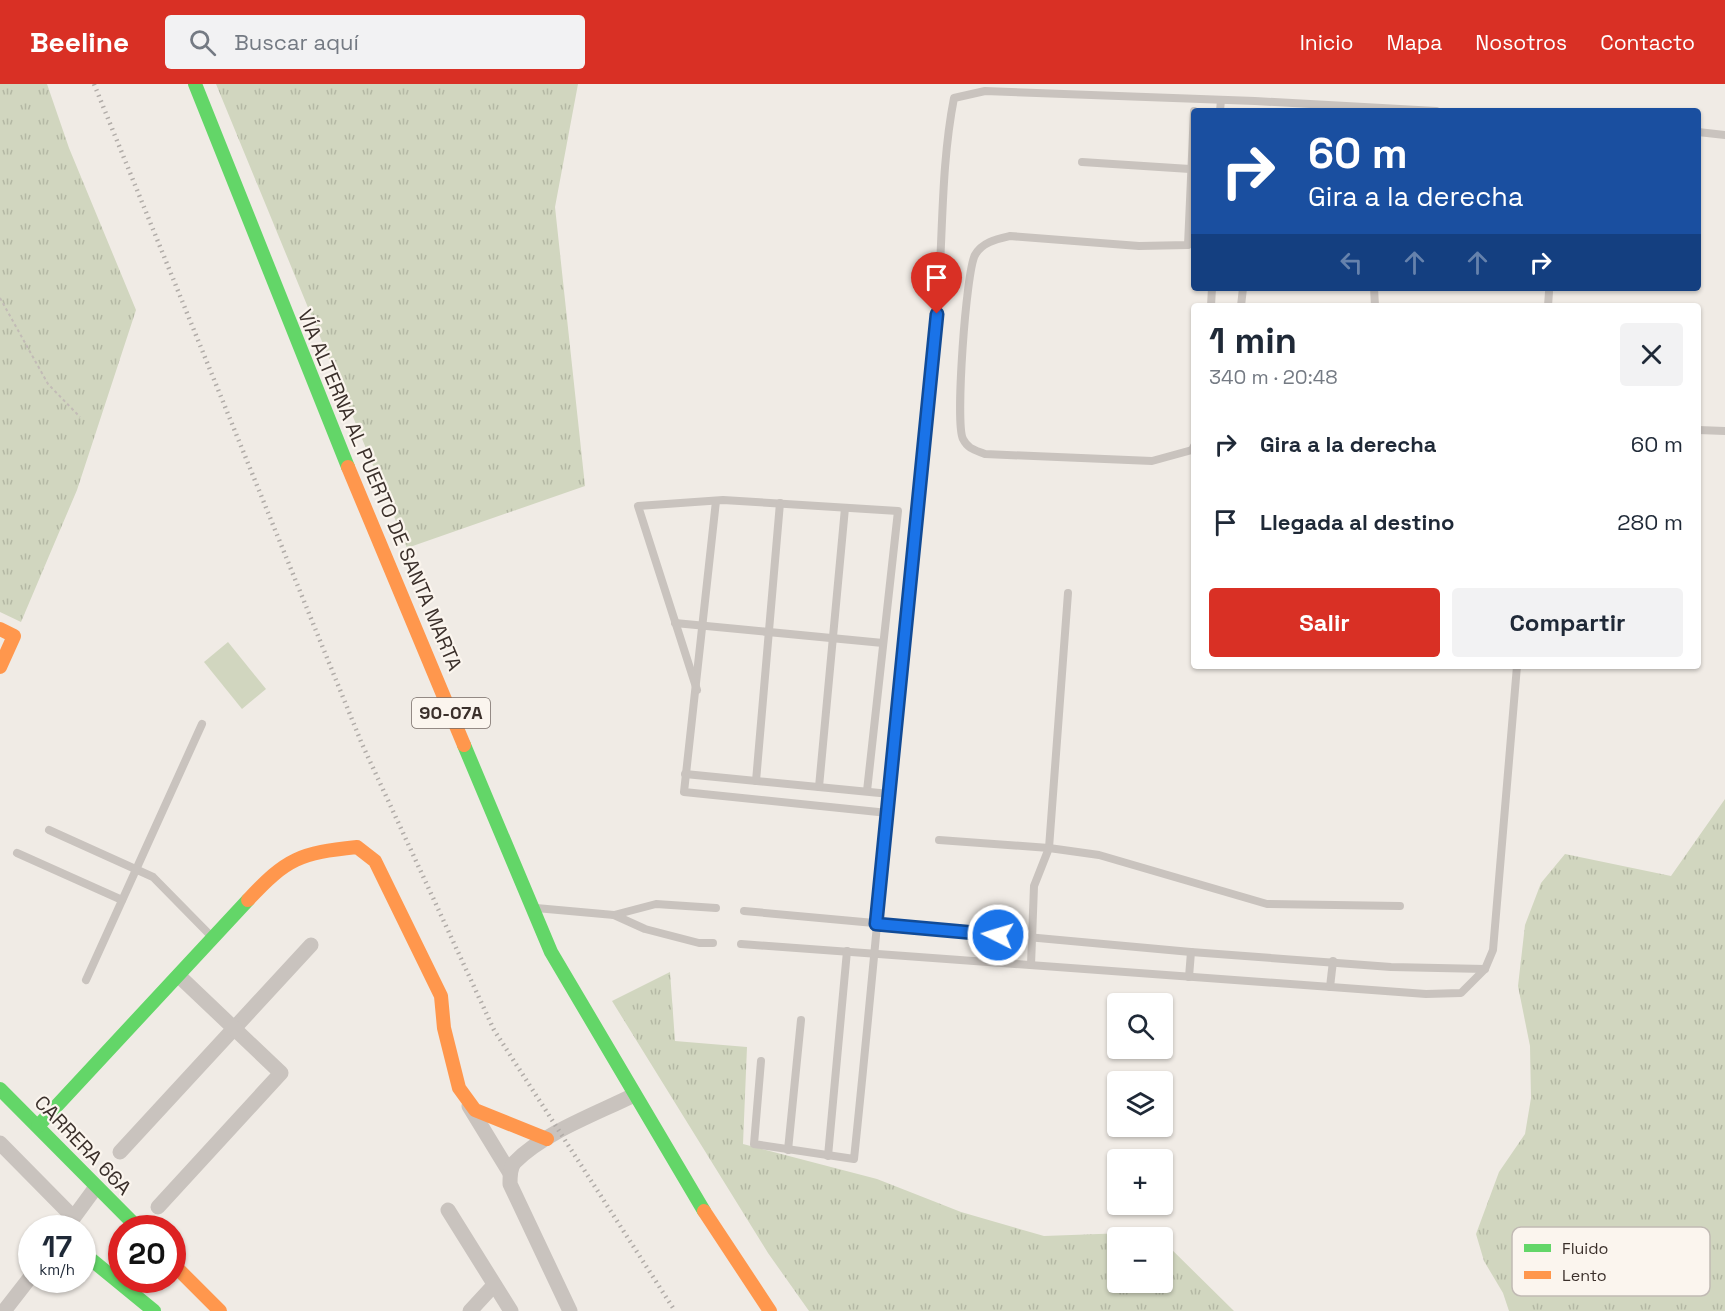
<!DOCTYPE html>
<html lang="es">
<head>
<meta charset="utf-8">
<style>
	:root { --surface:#fff; --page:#f2f2f3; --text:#1f2937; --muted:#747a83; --accent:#d93025 }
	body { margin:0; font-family:"Space Grotesk",sans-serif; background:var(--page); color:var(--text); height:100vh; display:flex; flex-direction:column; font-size:22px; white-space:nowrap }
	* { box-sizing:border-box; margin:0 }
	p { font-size:20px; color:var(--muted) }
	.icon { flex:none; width:33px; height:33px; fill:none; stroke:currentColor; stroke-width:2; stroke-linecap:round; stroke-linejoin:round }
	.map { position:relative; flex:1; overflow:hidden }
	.sheet { position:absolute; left:1191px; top:219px; width:510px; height:366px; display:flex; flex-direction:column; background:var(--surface); border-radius:6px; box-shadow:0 2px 4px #0004 }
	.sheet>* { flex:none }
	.banner { position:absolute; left:1191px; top:24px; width:510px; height:183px; border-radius:6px; box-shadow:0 2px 4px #0004; background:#1a4fa0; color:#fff; overflow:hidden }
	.buttons { position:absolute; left:1107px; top:909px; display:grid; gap:12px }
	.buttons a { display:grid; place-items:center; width:66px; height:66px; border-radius:6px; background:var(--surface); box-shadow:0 2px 4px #0004; font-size:30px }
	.speed { position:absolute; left:18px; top:1131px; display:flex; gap:12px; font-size:30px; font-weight:700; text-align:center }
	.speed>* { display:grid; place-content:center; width:78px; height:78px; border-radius:50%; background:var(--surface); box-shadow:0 2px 4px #0004; line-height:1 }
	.speed small { font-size:15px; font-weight:400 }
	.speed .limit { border:9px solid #d22; background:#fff; color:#111 }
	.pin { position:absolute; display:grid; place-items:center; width:51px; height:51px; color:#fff; margin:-62px -26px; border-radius:50% 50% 50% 0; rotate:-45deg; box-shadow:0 0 6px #0007 }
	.pin .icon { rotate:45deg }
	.me { position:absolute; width:66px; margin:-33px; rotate:275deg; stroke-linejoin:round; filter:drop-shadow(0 0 4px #0008) }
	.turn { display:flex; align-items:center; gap:21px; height:126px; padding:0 18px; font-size:27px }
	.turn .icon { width:78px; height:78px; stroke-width:2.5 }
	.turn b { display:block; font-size:42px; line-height:51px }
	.lanes { display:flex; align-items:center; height:57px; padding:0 18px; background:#0003; justify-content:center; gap:30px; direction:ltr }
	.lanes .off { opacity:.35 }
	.round { display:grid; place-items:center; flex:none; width:63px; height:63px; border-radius:6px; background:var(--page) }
	.summary { display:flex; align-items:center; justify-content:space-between; height:102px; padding:0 18px }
	h1 { font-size:36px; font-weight:600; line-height:45px }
	.primary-button { display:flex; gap:12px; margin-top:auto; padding:12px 18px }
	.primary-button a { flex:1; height:69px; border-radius:6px; background:var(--accent); color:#fff; font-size:24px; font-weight:600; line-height:69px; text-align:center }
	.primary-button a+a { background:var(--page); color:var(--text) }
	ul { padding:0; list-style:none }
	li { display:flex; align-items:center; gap:18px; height:78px; padding:0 18px }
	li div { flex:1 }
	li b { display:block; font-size:22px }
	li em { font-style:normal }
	header { display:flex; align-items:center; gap:36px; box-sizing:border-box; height:84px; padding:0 30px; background:var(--accent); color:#fff }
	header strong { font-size:28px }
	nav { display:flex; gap:33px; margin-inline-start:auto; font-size:21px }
	.search { width:420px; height:54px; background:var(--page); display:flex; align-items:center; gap:15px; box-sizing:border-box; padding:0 21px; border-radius:6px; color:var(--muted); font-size:22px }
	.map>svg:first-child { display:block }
	.grass { fill:url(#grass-tufts) }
	.garden { fill:#d1d6bf }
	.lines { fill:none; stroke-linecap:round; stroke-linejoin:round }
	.path { stroke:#c2bbb6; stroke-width:2; stroke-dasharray:3 3; stroke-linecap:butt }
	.lane { stroke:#c9c3be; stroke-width:8 }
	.street { stroke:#c9c3be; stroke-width:15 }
	.fast { stroke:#63d668; stroke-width:14 }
	.slow { stroke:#ff974d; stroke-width:14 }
	.rail { stroke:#b1aca8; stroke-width:4.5; stroke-dasharray:1.5 4.5; stroke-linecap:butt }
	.route-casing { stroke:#114b97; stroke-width:15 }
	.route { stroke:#1a73e8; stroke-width:10 }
	.labels { text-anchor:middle; stroke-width:4.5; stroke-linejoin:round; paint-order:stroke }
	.shield { fill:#fbf5ee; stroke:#756b66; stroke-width:1.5 }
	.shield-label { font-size:18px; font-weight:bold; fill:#3b302b }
	.street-label { font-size:20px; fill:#3b302b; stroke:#fbf5ee }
	.key { fill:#fbf5ee; stroke:#c1bab4; stroke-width:1.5 }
	.key-label { font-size:16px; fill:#3b302b }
</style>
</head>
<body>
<header>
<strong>Beeline</strong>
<div class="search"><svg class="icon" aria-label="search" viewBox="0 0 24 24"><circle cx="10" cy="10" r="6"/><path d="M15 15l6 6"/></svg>Buscar aquí</div>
<nav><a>Inicio</a><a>Mapa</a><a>Nosotros</a><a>Contacto</a></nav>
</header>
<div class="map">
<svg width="1725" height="1227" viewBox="0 0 1725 1227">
	<defs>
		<pattern id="grass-tufts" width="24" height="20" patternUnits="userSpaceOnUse" patternTransform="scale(1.5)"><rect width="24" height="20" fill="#d1d6bf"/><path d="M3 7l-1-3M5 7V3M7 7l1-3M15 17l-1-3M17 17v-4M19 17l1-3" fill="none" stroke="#b4b8a4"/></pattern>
	</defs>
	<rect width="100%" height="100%" fill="#f0ebe5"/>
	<g class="grass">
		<path d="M0,0H47L69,64L136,226L77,406L21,538L0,528Z"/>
		<path d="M216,0H578L555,123L585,402L407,464Z"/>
		<path d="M1725,715V1227H1509L1503,1209L1484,1177L1476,1150L1499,1088L1525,1050L1531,1014L1530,962L1518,902L1525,841L1541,799L1565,770L1671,792Z"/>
		<path d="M670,888L675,957L747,963L743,1060L877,1095L961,1128L1044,1152L1153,1148L1159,1153L1118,1154V1198H1162L1163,1157L1234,1227H809L768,1169L612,917Z"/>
	</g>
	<path class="garden" d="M228,558L266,605L242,625L204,578Z"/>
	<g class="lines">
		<path class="path" d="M0,214L48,300L80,333"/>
		<g class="lane">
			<path d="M1194,27L1188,161L1139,162L1010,152C997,155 982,158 975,171C966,187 955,340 963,355C968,365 975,366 985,370L1152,377L1192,366L1194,362"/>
			<path d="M1220,27L1221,16"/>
			<path d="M1698,48L1725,51"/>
			<path d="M1082,78L1190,85"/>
			<path d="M1374,204L1375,222"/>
			<path d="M1211,222L1212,204"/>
			<path d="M1241,222L1243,204"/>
			<path d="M1548,222L1549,208"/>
			<path d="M1698,346L1725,347"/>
			<path d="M716,417L684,708L888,729"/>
			<path d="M675,539L883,559"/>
			<path d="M697,606L638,422L723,416L898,427L867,707"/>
			<path d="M685,690L890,710"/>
			<path d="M756,697L780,419"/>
			<path d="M819,703L845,424"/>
			<path d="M49,746L153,793L211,852"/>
			<path d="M939,756L1049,764L1068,509"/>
			<path d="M17,769L122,816"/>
			<path d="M536,824L614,831L645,845L699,859H713"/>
			<path d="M744,827L1191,868L1391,883L1485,885"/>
			<path d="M614,831L656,820L716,824"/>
			<path d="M741,860L1426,910L1461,909L1485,885L1493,866L1517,582"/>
			<path d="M1031,881L1034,802L1049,764L1099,771L1267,820L1400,822"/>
			<path d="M1189,893L1191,868"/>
			<path d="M86,896L202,640"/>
			<path d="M1330,903L1333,877"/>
			<path d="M761,977L754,1060L854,1075C883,799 904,523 935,248C944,170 939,91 954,14L985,7L1255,17L1436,27"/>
			<path d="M788,1066L801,936"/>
			<path d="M828,1072L847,867"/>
		</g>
		<g class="street">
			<path d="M469,1022L510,1089"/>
			<path d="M0,1059L73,1133"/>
			<path d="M120,1068L311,861"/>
			<path d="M158,1123L281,989L179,892"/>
			<path d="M448,1126L511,1227"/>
			<path d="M66,1144L96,1103"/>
			<path d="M4,1227L32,1191"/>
			<path d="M470,1227L494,1201"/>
			<path d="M570,1227L510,1100C510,1092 510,1083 515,1078C543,1049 598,1029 634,1011"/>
		</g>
		<g class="fast">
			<path d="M195,0L348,383"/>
			<path d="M464,661L551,868L704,1127"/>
			<path d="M0,1005L138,1144"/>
			<path d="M38,1042L248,816"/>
			<path d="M82,1168L154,1227"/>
		</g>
		<g class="slow">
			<path d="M348,383L464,661"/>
			<path d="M0,545L14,552L0,583"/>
			<path d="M248,816C287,774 300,769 357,763L375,777L441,912L444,944L459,1004L475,1026L547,1055"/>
			<path d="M704,1127L770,1227"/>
			<path d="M172,1179L220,1227"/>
		</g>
		<path class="rail" d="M94,0L362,660L494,946L675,1227"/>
	</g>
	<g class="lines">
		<g class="route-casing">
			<path id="route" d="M937,230L876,840L998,851"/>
		</g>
		<use href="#route" class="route"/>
	</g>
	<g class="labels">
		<rect class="shield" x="412" y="614" width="78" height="30" rx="4.5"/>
		<g class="shield-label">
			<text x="451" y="635">90-07A</text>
		</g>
		<g class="street-label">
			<text transform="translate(380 406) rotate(67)" y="7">VÍA ALTERNA AL PUERTO DE SANTA MARTA</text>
			<text transform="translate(83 1061) rotate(46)" y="7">CARRERA 66A</text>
		</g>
	</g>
	<rect x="1512" y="1143" width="198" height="69" rx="9" class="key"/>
	<rect x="1524" y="1160" width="27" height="8" fill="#63d668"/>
	<rect x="1524" y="1187" width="27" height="8" fill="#ff974d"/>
	<g class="key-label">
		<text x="1562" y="1170">Fluido</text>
		<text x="1562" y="1197">Lento</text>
	</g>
</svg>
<div class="buttons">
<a><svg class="icon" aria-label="search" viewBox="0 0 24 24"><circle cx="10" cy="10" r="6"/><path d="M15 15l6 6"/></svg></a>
<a><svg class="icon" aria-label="layers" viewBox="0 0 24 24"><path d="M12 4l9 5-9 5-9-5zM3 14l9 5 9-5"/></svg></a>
<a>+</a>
<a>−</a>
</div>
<div class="speed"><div>17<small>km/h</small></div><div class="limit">20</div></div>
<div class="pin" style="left:937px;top:230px;background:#d93025"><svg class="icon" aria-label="arrive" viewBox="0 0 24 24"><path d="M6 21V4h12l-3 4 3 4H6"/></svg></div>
<svg class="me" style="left:998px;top:851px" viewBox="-20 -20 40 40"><circle r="17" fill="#1a73e8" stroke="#fff" stroke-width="3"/><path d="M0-11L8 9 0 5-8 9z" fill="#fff"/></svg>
<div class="banner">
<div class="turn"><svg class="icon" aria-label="right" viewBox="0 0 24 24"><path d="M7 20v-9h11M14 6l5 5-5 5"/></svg><div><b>60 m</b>Gira a la derecha</div></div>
<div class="lanes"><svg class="icon off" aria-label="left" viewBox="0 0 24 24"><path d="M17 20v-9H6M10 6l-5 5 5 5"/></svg><svg class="icon off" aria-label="ahead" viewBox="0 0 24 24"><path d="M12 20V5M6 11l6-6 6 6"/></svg><svg class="icon off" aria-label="ahead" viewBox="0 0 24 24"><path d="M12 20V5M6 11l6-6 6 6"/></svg><svg class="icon" aria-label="right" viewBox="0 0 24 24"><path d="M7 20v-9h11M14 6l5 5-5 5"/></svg></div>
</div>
<section class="sheet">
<div class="summary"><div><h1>1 min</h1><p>340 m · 20:48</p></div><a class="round"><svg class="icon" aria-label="close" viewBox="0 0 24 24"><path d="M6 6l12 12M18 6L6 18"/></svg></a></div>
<ul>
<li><svg class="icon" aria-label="right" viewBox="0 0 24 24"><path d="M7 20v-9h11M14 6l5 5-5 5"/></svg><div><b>Gira a la derecha</b></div><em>60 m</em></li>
<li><svg class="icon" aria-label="arrive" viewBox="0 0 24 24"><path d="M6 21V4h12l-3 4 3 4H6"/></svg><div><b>Llegada al destino</b></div><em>280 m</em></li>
</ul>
<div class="primary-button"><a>Salir</a><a>Compartir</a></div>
</section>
</div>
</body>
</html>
